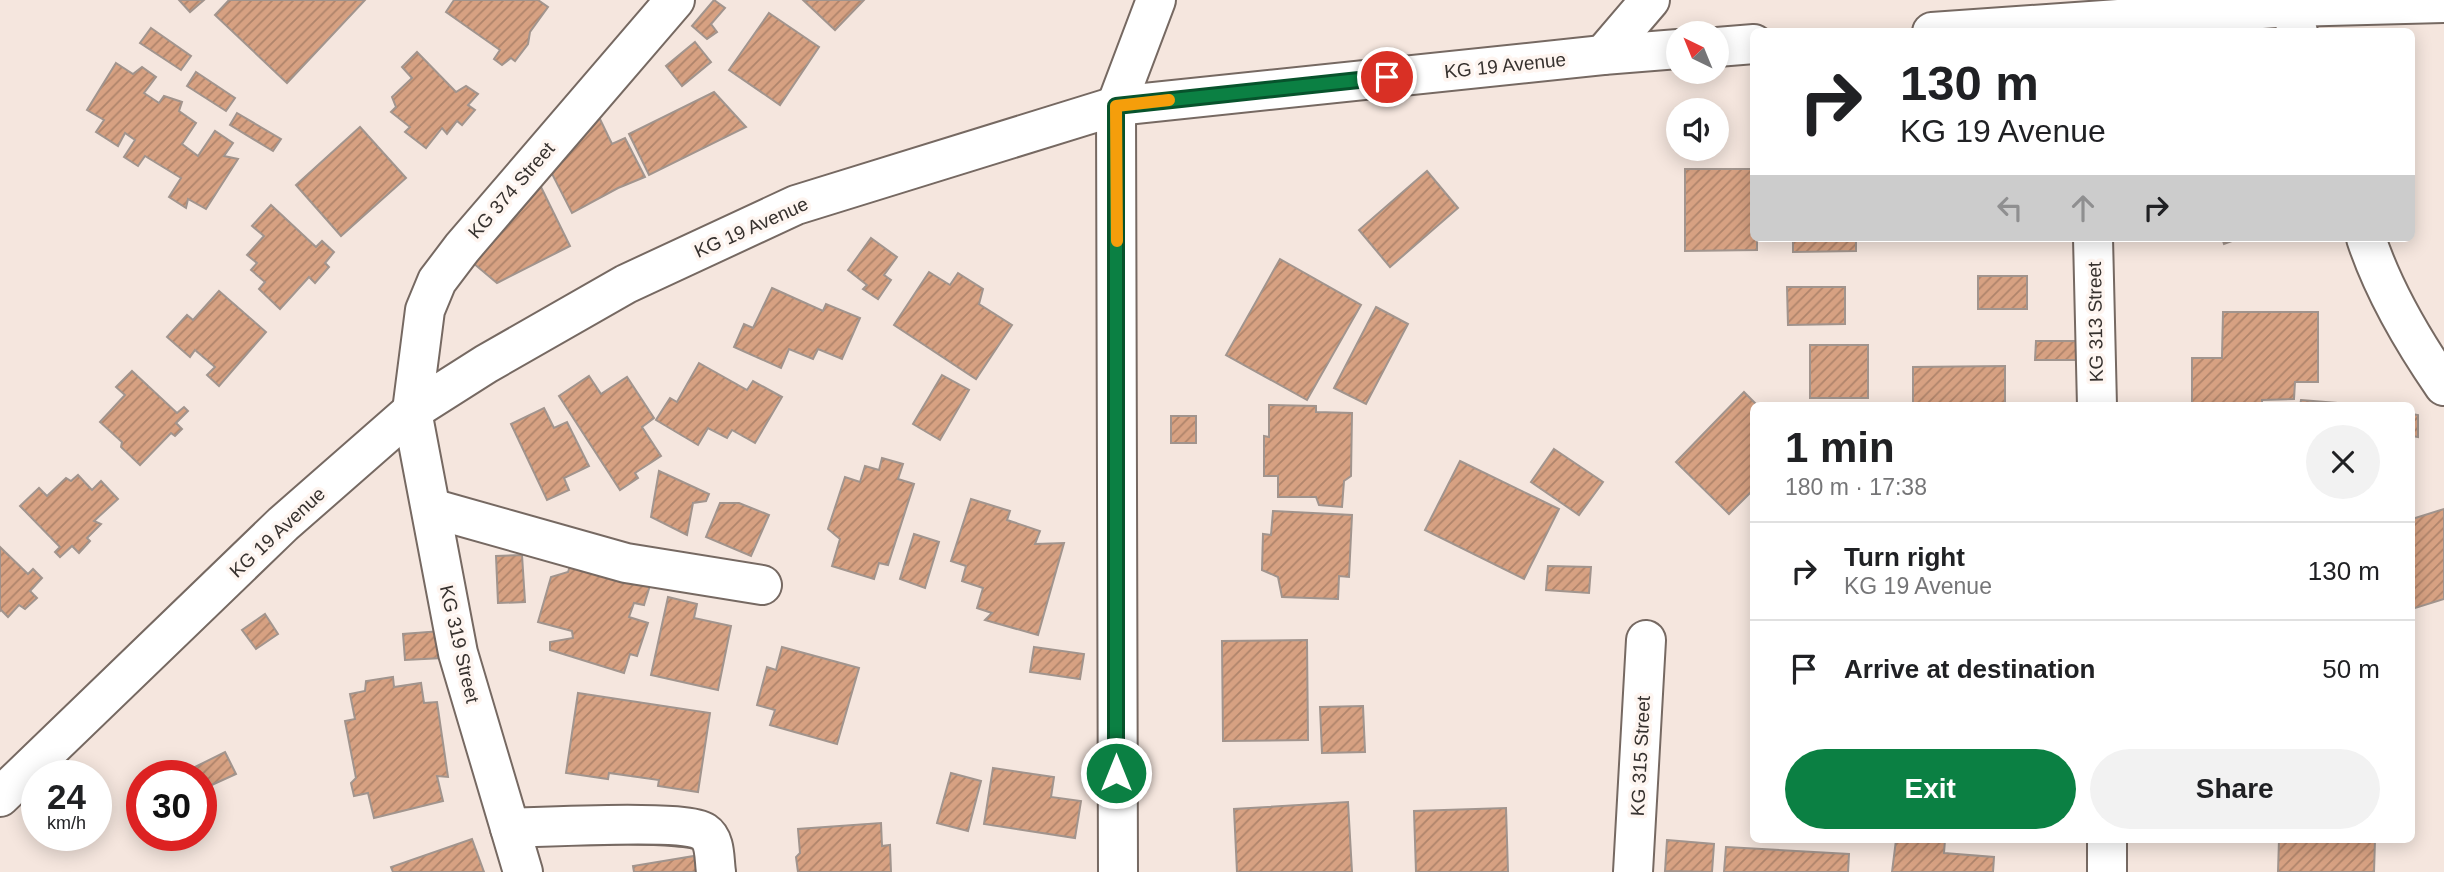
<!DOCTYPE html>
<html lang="en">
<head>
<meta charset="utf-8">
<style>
	:root { --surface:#fff; --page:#f2f2f2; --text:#202124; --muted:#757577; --line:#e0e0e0; --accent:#0b8043 }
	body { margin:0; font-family:Arial,sans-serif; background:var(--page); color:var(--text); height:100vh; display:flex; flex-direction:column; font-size:26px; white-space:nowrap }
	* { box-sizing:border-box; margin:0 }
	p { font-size:23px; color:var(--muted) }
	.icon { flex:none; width:38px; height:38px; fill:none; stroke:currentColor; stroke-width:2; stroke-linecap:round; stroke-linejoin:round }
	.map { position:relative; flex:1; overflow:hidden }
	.sheet { position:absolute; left:1750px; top:402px; width:665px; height:441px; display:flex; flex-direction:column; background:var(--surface); border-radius:10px; box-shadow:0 4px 18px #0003 }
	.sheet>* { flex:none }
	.guide { position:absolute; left:1750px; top:28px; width:665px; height:214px; border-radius:10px; box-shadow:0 4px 18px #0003; background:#fff; color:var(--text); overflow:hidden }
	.needle { width:46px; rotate:317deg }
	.fabs { position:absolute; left:1666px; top:21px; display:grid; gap:14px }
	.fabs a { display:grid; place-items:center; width:63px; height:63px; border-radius:50%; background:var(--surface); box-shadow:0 4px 18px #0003; font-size:35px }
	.speed { position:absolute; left:21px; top:760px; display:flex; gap:14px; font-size:35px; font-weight:700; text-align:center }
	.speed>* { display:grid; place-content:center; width:91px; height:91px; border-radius:50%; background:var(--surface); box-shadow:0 4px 18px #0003; line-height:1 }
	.speed small { font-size:18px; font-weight:400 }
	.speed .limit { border:10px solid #d22; background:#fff; color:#111 }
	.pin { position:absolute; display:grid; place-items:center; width:60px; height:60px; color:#fff; margin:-30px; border:4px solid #fff; border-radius:50%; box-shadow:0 2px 7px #0007 }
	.me { position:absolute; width:77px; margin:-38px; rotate:0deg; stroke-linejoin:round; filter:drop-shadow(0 0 5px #0008) }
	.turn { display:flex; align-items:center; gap:24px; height:147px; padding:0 35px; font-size:32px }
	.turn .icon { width:91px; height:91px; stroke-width:2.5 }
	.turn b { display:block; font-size:49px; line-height:60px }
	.lanes { display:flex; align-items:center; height:66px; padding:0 35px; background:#0003; justify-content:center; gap:35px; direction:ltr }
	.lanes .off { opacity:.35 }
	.round { display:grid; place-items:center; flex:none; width:74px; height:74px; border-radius:37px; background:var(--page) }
	.head { display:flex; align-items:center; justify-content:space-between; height:119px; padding:0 35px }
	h1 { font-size:42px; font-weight:700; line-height:52px }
	.action { display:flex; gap:14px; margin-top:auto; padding:14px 35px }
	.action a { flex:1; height:80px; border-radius:42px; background:var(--accent); color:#fff; font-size:28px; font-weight:700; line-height:80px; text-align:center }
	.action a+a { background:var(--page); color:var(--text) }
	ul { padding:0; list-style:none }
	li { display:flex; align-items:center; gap:21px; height:98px; padding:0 35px; border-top:2px solid var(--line) }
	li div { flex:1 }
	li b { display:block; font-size:26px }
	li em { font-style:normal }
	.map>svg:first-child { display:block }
	.building { fill:url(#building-hatch); stroke:#a1948d; stroke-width:2 }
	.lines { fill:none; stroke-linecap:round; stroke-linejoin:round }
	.minor-casing { stroke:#766962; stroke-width:42 }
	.secondary-casing { stroke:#766962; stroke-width:42 }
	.minor { stroke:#fff; stroke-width:38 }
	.secondary { stroke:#fff; stroke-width:38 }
	.route-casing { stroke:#07532c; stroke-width:18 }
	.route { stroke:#0b8043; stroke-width:12 }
	.slow { stroke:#f59e0b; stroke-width:12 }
	.labels { text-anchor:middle; stroke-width:7; stroke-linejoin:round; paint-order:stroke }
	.street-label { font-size:19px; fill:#36312e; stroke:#fef5f0 }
</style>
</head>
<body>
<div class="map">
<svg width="2444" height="872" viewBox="0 0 2444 872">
	<defs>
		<pattern id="building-hatch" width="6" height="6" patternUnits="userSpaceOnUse" patternTransform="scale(1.75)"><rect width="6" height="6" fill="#d7a182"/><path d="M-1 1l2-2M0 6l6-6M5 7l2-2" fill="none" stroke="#af846b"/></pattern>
	</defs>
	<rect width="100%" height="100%" fill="#f5e6de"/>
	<g class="building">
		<path d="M179,0H204L190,12Z"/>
		<path d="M229,0H365L287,83L215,15Z"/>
		<path d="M454,0H538L548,7L530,32L528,44L515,61L511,58L502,65L494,59L500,50L446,12Z"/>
		<path d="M714,0L725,8L711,24L717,32L707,39L692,26Z"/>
		<path d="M803,0H864L835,30Z"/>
		<path d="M769,13L819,47L780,105L729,70Z"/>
		<path d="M151,28L191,56L181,70L140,43Z"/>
		<path d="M695,42L711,62L682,86L666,66Z"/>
		<path d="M417,52L456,92L466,86L478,94L468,105L475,110L462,125L457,121L447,134L442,128L426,148L405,132L410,127L391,112L396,107L392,97L412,78L402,67Z"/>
		<path d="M116,63L133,74L142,67L156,77L144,93L159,103L164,96L182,102L179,111L196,123L182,144L198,156L215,131L233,143L224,156L238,159L206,209L188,199L186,208L169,197L181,178L145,156L138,166L124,157L135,140L125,133L118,146L96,132L104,120L87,110Z"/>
		<path d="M196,72L235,98L226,111L187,86Z"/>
		<path d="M714,92L746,127L649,175L629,134Z"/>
		<path d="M237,113L281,139L273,151L230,125Z"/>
		<path d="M598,115L612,144L625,138L645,177L618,188L572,213L547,164Z"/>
		<path d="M360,127L406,178L341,236L296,185Z"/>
		<path d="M1685,169H1754V238H1757V250L1685,251Z"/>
		<path d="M1427,171L1458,208L1390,267L1359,230Z"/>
		<path d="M540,185L570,246L497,283L473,263Z"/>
		<path d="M271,205L316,247L322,241L334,252L325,263L329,267L315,283L309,277L280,309L259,289L265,282L251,270L257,263L247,255L264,236L252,226Z"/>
		<path d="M871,238L897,257L884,275L891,280L878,299L863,289L867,285L848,270Z"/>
		<path d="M1793,238H1856V251L1793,252Z"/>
		<path d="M2222,238H2240L2224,244Z"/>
		<path d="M1280,259L1361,305L1307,400L1226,355Z"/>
		<path d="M929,272L950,285L958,273L983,289L979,304L1012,325L976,379L894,325Z"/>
		<rect x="1978" y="276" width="49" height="33"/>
		<path d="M1787,287H1845V324L1788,325Z"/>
		<path d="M772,288L823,311L826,304L860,318L842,359L818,349L813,359L789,349L781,368L734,347L744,324L753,328Z"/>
		<path d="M219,291L266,332L219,386L207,375L215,367L195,350L190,357L167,337L187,315L193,320Z"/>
		<path d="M1376,307L1408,324L1366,404L1334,388Z"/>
		<path d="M2223,312H2318V382H2295L2294,399L2262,400V406H2192V358H2222Z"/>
		<path d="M2036,341H2078V360H2035Z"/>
		<rect x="1810" y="345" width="58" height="53"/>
		<path d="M699,363L747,390L753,381L782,397L755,443L732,430L727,438L708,428L698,445L656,420L670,398L677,402Z"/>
		<path d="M2005,366V406H1913V367Z"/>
		<path d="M132,371L177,413L184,407L188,411L176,423L182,429L175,436L171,433L140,465L121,447L122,442L100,422L125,395L116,387Z"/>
		<path d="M942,375L969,390L940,440L913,424Z"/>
		<path d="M589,376L601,394L627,377L654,418L642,427L661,456L635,473L638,478L620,490L559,396Z"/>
		<path d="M1744,392L1758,406H1754V489L1729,514L1676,462Z"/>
		<path d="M2301,400L2337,403V406H2300Z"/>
		<path d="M1269,405L1316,406V412L1352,413L1351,476L1344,481L1342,507L1319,505L1316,497H1278V476H1264V436L1269,437Z"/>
		<path d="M544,408L554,428L567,422L589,466L564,478L569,490L547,500L511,424Z"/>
		<path d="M2412,414L2418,415V437L2412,436Z"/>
		<rect x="1171" y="416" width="25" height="27"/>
		<path d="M1554,449L1603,482L1579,515L1531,482Z"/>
		<path d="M882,458L903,464L898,479L914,484L888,565L879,563L874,579L832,566L840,539L828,529L845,477L860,482L865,466L879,470Z"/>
		<path d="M1460,461L1559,509L1524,579L1425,530Z"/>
		<path d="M659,471L709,494L706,501L693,503L687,535L651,517Z"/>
		<path d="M78,475L92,490L101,481L118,499L94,521L101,524L87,538L90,541L79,553L72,546L60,557L55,552L60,547L20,506L39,488L47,496L66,478L71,481Z"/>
		<path d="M971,499L1010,511L1007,520L1040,531L1035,544L1064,543L1038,635L985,620L992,613L977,608L983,588L962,581L966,566L951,561Z"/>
		<path d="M720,503H739L769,515L751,556L706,537Z"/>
		<path d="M2444,509V599L2412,609V519Z"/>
		<path d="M1273,511L1352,515L1349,577L1339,576L1338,599L1282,597L1278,577L1262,570L1263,534L1271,535Z"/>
		<path d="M914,534L939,542L925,588L900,579Z"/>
		<path d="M0,547L28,574L33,569L42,578L30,591L37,598L25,609L19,605L8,617L1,610L0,611Z"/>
		<path d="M522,555L525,602L498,603L496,556Z"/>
		<path d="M573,557L651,582L644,605L634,603L629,617L648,623L637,656L630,654L624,673L550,650V642L573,638L572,631L538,622L551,577L568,572Z"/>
		<path d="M1548,566L1591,567L1589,593L1546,590Z"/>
		<path d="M668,597L697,604L694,618L731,626L718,690L651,675Z"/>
		<path d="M265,614L278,634L256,649L242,630Z"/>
		<path d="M441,631L443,658L405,660L403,634Z"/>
		<path d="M1307,640L1308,740L1223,741L1222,641Z"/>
		<path d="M782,647L859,668L837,744L770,725L775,710L757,705L767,667L776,670Z"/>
		<path d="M1034,647L1084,654L1080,679L1030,672Z"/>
		<path d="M393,677L394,687L421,683L424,703L437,702L448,777L437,776L443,801L374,818L368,793L354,796L351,783L356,778L345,721L355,719L350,694L365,691L366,681Z"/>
		<path d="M578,693L710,713L698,792L658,786L659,780L609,773L608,779L566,773Z"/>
		<path d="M1363,706L1365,752L1322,753L1320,707Z"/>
		<path d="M225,752L236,774L205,788L201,775H199L195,767Z"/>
		<path d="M993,768L1054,777L1051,797L1081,801L1075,838L984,824Z"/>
		<path d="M951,773L981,781L968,831L937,823Z"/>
		<path d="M1348,802L1352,872H1237L1234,809Z"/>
		<path d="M1506,808L1508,872H1416L1414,811Z"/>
		<path d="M881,823L882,846L890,845L891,872H798L796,857L800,853L798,829Z"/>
		<path d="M472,839L484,872H393L391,867Z"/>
		<path d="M1667,840L1714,844L1712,872L1665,871Z"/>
		<path d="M1896,840H1945L1944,853L1994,857L1993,872H1892Z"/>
		<path d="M2279,840H2375L2374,872H2278Z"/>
		<path d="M1726,847L1849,854L1848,872H1724Z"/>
		<path d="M694,856L697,872H634L633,866Z"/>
	</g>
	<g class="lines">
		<g class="minor-casing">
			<g id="minor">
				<path d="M2290,7L2298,32"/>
				<path d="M1603,55L1650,0"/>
				<path d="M2093,238L2097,406"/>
				<path d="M2366,238C2383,290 2413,341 2444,386"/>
				<path d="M431,508L626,563L762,585"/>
				<path d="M510,828C541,827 685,819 704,832C716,840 714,859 716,872"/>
				<path d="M2107,840V872"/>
				<path d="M523,872L458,653L412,411L425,310L437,281L462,248L675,0"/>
				<path d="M1118,872L1116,106L1156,0"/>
				<path d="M1633,872L1646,640"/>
			</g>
		</g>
		<g class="secondary-casing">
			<g id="secondary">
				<path d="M1932,32L2290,7L2444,3"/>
				<path d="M1717,47L1754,44"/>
				<path d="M0,797L283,524L412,411L486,364L626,284L796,205L1116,106L1603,55L1678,49"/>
			</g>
		</g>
		<use href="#minor" class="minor"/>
		<use href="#secondary" class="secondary"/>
	</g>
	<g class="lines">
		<g class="route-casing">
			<path id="route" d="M1116,773V106L1387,77"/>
		</g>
		<use href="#route" class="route"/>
		<path class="slow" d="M1117,241L1116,106L1169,100"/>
	</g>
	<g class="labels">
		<g class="street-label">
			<text transform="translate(1505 65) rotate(-6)" y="7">KG 19 Avenue</text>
			<text transform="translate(511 190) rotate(-49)" y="7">KG 374 Street</text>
			<text transform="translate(751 227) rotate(-24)" y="7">KG 19 Avenue</text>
			<text transform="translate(2095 322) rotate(-91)" y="7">KG 313 Street</text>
			<text transform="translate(277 532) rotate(-43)" y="7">KG 19 Avenue</text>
			<text transform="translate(460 644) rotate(77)" y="7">KG 319 Street</text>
			<text transform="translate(1640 756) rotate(-87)" y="7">KG 315 Street</text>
		</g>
	</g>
</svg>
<div class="fabs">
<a><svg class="needle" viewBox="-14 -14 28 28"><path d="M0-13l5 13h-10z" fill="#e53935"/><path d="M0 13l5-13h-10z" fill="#757577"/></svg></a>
<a><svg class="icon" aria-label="sound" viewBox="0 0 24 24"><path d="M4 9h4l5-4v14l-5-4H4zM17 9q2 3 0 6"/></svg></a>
</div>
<div class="speed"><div>24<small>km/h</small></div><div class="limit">30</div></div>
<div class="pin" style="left:1387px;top:77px;background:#d93025"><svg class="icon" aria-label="arrive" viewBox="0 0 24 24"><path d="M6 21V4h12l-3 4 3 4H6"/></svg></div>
<svg class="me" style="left:1116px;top:773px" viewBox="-20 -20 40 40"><circle r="17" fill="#0b8043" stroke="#fff" stroke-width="3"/><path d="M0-11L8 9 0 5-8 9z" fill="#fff"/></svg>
<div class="guide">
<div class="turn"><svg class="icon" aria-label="right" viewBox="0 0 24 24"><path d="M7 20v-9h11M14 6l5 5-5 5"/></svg><div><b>130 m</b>KG 19 Avenue</div></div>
<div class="lanes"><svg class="icon off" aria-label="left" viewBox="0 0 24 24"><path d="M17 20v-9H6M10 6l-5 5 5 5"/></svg><svg class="icon off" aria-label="ahead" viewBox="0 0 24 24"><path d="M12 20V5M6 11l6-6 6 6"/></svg><svg class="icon" aria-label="right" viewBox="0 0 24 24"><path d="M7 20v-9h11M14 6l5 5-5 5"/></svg></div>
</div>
<section class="sheet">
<div class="head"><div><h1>1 min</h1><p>180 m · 17:38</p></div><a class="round"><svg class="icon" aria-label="close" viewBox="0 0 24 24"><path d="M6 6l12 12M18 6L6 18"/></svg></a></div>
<ul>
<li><svg class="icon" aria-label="right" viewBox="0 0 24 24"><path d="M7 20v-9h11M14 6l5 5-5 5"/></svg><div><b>Turn right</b><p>KG 19 Avenue</p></div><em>130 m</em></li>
<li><svg class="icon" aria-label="arrive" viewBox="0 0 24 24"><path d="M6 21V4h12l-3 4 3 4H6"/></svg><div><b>Arrive at destination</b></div><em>50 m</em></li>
</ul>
<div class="action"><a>Exit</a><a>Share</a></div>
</section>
</div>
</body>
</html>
